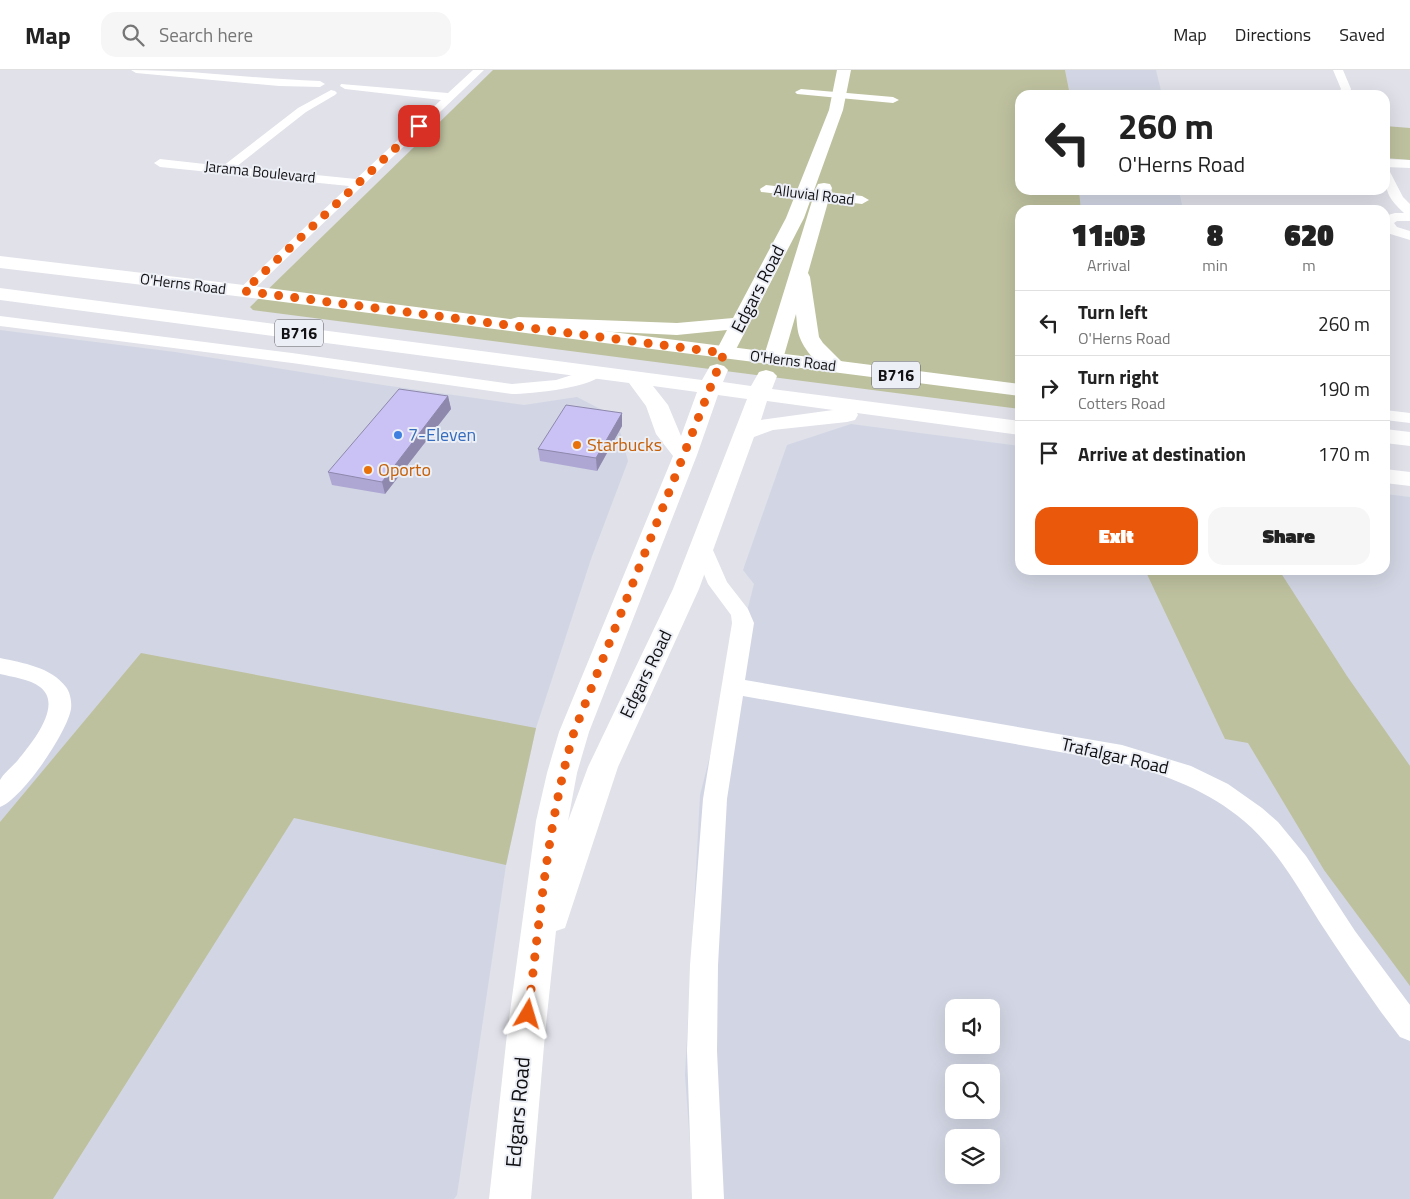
<!DOCTYPE html>
<html lang="en">
<head>
<meta charset="utf-8">
<style>
	:root { --surface:#fff; --page:#f6f6f6; --text:#222; --muted:#767676; --line:#e0e0e0; --accent:#ea580c }
	body { margin:0; font-family:"Titillium Web",sans-serif; background:var(--page); color:var(--text); height:100vh; display:flex; flex-direction:column; font-size:19px; white-space:nowrap }
	* { box-sizing:border-box; margin:0 }
	p { font-size:16px; color:var(--muted) }
	.icon { flex:none; width:28px; height:28px; fill:none; stroke:currentColor; stroke-width:2; stroke-linecap:round; stroke-linejoin:round }
	.map { position:relative; flex:1; overflow:hidden }
	.sheet { position:absolute; left:1015px; top:135px; width:375px; height:370px; display:flex; flex-direction:column; background:var(--surface); border-radius:15px; box-shadow:0 5px 20px #0002 }
	.sheet>* { flex:none }
	.guide { position:absolute; left:1015px; top:20px; width:375px; height:105px; border-radius:15px; box-shadow:0 5px 20px #0002; background:#fff; color:var(--text); overflow:hidden }
	.controls { position:absolute; left:945px; top:929px; display:grid; gap:10px }
	.controls a { display:grid; place-items:center; width:55px; height:55px; border-radius:10px; background:var(--surface); box-shadow:0 5px 20px #0002; font-size:25px }
	.pin { position:absolute; display:grid; place-items:center; width:42px; height:42px; color:#fff; margin:-21px; border-radius:10px; box-shadow:0 2px 8px #0006 }
	.me { position:absolute; width:55px; margin:-28px; rotate:7deg; stroke-linejoin:round; filter:drop-shadow(0 0 4px #0008) }
	.turn { display:flex; align-items:center; gap:18px; height:105px; padding:0 20px; font-size:22px }
	.turn .icon { width:65px; height:65px; stroke-width:2.5 }
	.turn b { display:block; font-size:35px; line-height:42px }
	.eta { display:flex; justify-content:space-evenly; align-items:center; height:85px; text-align:center }
	.eta b { font-size:30px; font-weight:800; line-height:35px }
	.cta { display:flex; gap:10px; margin-top:auto; padding:10px 20px }
	.cta a { flex:1; height:58px; border-radius:15px; background:var(--accent); color:#fff; font-size:20px; font-weight:800; line-height:58px; text-align:center }
	.cta a+a { background:var(--page); color:var(--text) }
	ul { padding:0; list-style:none }
	li { display:flex; align-items:center; gap:15px; height:65px; padding:0 20px; border-top:1px solid var(--line) }
	li div { flex:1 }
	li b { display:block; font-size:19px }
	li em { font-style:normal }
	header { display:flex; align-items:center; gap:30px; box-sizing:border-box; height:70px; padding:0 25px; background:var(--surface); border-bottom:1px solid var(--line) }
	header strong { font-size:24px }
	nav { display:flex; gap:28px; margin-inline-start:auto; font-size:18px }
	.search { width:350px; height:45px; background:var(--page); display:flex; align-items:center; gap:12px; box-sizing:border-box; padding:0 18px; border-radius:15px; color:var(--muted); font-size:19px }
	.map>svg:first-child { display:block }
	.built { fill:#d2d6e4; fill-rule:evenodd }
	.green { fill:#bec19e }
	.lines { fill:none; stroke-linecap:round; stroke-linejoin:round }
	.minor { fill:#fff; fill-rule:evenodd }
	.secondary { fill:#fff; fill-rule:evenodd }
	.primary { fill:#fff; fill-rule:evenodd }
	.wall { fill:#aea7d3 }
	.shaded-wall { fill:#8d88ac }
	.building { fill:#cac2f5; stroke:#8d88ac }
	.route { stroke:#ea580c; stroke-width:9; stroke-dasharray:0 16.2 }
	.shop-dot { fill:#3f7fe0; stroke:#edeff6; stroke-width:2 }
	.food-dot { fill:#e8710a; stroke:#edeff6; stroke-width:2 }
	.labels { text-anchor:middle; stroke-width:4; stroke-linejoin:round; paint-order:stroke }
	.far-street-label { font-size:15px; fill:#111114; stroke:#edeff6 }
	.shield { fill:#edeff6; stroke:#535458; stroke-width:1 }
	.shield-label { font-size:16px; font-weight:bold; fill:#111114 }
	.street-label { font-size:18px; fill:#111114; stroke:#edeff6 }
	.shop-label { font-size:18px; fill:#366cbe; stroke:#edeff6; text-anchor:start }
	.food-label { font-size:18px; fill:#c56008; stroke:#edeff6; text-anchor:start }
	.near-street-label { font-size:21px; fill:#111114; stroke:#edeff6 }
</style>
</head>
<body>
<header>
<strong>Map</strong>
<div class="search"><svg class="icon" aria-label="search" viewBox="0 0 24 24"><circle cx="10" cy="10" r="6"/><path d="M15 15l6 6"/></svg>Search here</div>
<nav><a>Map</a><a>Directions</a><a>Saved</a></nav>
</header>
<div class="map">
<svg width="1410" height="1129" viewBox="0 0 1410 1129">
	<rect width="100%" height="100%" fill="#e0e1e9"/>
	<g class="built">
		<path d="M1065,0H1156L1162,25H1070Z"/>
		<path d="M1079,120H1179L1183,140H1081Z"/>
		<path d="M0,260L175,282L383,315L524,335L577,327L608,343H615L628,391L591,489L536,658L506,795L457,1125L454,1129H0Z"/>
		<path d="M851,354L1020,376V500H1385V424L1410,427V1129H694L685,1005L700,725L754,514L743,500L787,375ZM954,938H991V975H954ZM954,1002H991V1040H954ZM954,1068H991V1105H954Z"/>
	</g>
	<g class="green">
		<path d="M493,0H1065L1070,25H1020V120H1079L1081,140H1020V339L253,240L250,237Z"/>
		<path d="M1385,56L1410,58V90L1385,88Z"/>
		<path d="M1145,500H1279L1347,606L1410,696V916L1324,800L1248,673L1225,669Z"/>
		<path d="M141,583L536,658L506,795L294,748L53,1129H0V752Z"/>
	</g>
	<g class="lines">
		<g class="minor">
			<path d="M131,0C194,0 257,9 320,11L325,14L320,17L279,16L136,3Z"/>
			<path d="M473,0H484L249,224H239L237,221L349,116L160,97L154,93L160,89L223,96L298,38L331,20L335,21L337,23L335,25L306,42L236,97L356,109L441,30L345,19L340,16L341,14L448,23Z"/>
			<path d="M1333,0H1343L1351,19L1349,25H1337L1341,19Z"/>
			<path d="M801,19L893,27L899,30L893,33L797,24L795,22Z"/>
			<path d="M1385,89L1410,90V98L1385,97Z"/>
			<path d="M1385,99L1389,100L1403,127L1410,134V151H1397L1394,153L1397,157L1410,161V170L1387,163L1385,160V146L1395,143H1404C1388,128 1385,122 1385,99Z"/>
			<path d="M766,115L862,126L869,130L862,134L761,122L760,119Z"/>
			<path d="M0,246L292,283L512,314L556,310L597,297L603,299L605,302C594,318 531,324 512,324L292,293L0,256Z"/>
			<path d="M1385,340L1410,343V353L1385,350Z"/>
			<path d="M702,469L709,471L727,512L748,539L754,553L745,610L1122,675L1191,696L1228,714L1262,738L1278,752L1306,786L1355,861L1410,935V971L1400,967L1381,942C1360,912 1339,882 1319,851C1297,816 1277,779 1244,751C1209,721 1166,705 1122,693L743,626L727,729L718,895L717,981L724,1129H692L687,981L690,895L703,729L732,553L731,545L708,514L692,475L695,471Z"/>
			<path d="M0,588C23,593 51,597 66,617C70,622 72,632 71,639C67,663 22,729 0,737C0,729 0,716 0,710C4,703 13,696 18,690C31,674 64,635 40,617C30,609 12,607 0,604Z"/>
		</g>
		<g class="secondary">
			<path d="M837,0H851L843,40L804,148L732,287L725,289L718,287L715,283L727,260L677,265L511,257L508,253L511,249L518,247L677,253L733,248L786,148L829,40Z"/>
			<path d="M824,113L830,114L832,118L808,203L810,207L819,267L823,273L847,297L844,301C827,306 806,284 800,268C797,261 797,252 796,244L783,289L780,293L773,295L766,293L763,289L816,118L818,114Z"/>
		</g>
		<g class="primary">
			<path d="M0,186L244,215L1020,314V326L244,227L0,198Z"/>
			<path d="M0,218L702,310L710,296L717,294L724,296L728,300L723,312L751,316L759,302L766,300L773,302L777,306L772,319L1020,351V365L857,343L858,345L855,350L847,352L773,360L754,367L699,519L618,697L565,858L556,861L545,964L531,1129H489L507,964L536,751L547,703L559,662L673,386L656,364L646,336L629,313L0,230ZM653,316L697,322L681,366L668,335ZM718,325L747,329L673,519L588,697L568,751L577,703L589,662L697,385ZM767,331L833,340L761,350Z"/>
			<path d="M1385,359L1410,362V376L1385,373Z"/>
			<path d="M1385,399L1410,402V416L1385,413Z"/>
		</g>
	</g>
	<g class="wall">
		<path d="M448,326L451,339L385,424L332,415L328,402Z"/>
		<path d="M622,343V356L597,401L540,391L538,379Z"/>
	</g>
	<g class="shaded-wall">
		<path d="M448,326L451,339L385,424L382,412Z"/>
		<path d="M622,343V356L597,401L596,388Z"/>
	</g>
	<g class="building">
		<path d="M399,319L448,326L382,412L328,402Z"/>
		<path d="M566,335L622,343L596,388L538,379Z"/>
	</g>
	<g class="lines">
		<path class="route" d="M419,56L244,221L724,283L574,662C547,754 540,849 528,944"/>
	</g>
	<circle class="shop-dot" cx="398" cy="365" r="5"/>
	<g class="food-dot">
		<circle cx="577" cy="375" r="5"/>
		<circle cx="368" cy="400" r="5"/>
	</g>
	<g class="labels">
		<g class="far-street-label">
			<text transform="translate(260 102) rotate(6)" y="5">Jarama Boulevard</text>
			<text transform="translate(814 125) rotate(7)" y="5">Alluvial Road</text>
			<text transform="translate(183 214) rotate(7)" y="5">O'Herns Road</text>
			<text transform="translate(793 291) rotate(7)" y="5">O'Herns Road</text>
		</g>
		<g class="shield">
			<rect x="275" y="249.5" width="48" height="27" rx="4"/>
			<rect x="872" y="291.5" width="48" height="27" rx="4"/>
		</g>
		<g class="shield-label">
			<text x="299" y="269">B716</text>
			<text x="896" y="311">B716</text>
		</g>
		<g class="street-label">
			<text transform="translate(758 219) rotate(-63)" y="6">Edgars Road</text>
			<text transform="translate(646 604) rotate(-64)" y="6">Edgars Road</text>
			<text transform="translate(1115 686) rotate(13)" y="6">Trafalgar Road</text>
		</g>
		<g class="shop-label">
			<text x="408" y="371">7-Eleven</text>
		</g>
		<g class="food-label">
			<text x="587" y="381">Starbucks</text>
			<text x="378" y="406">Oporto</text>
		</g>
		<g class="near-street-label">
			<text transform="translate(518 1042) rotate(-85)" y="7">Edgars Road</text>
		</g>
	</g>
</svg>
<div class="controls">
<a><svg class="icon" aria-label="sound" viewBox="0 0 24 24"><path d="M4 9h4l5-4v14l-5-4H4zM17 9q2 3 0 6"/></svg></a>
<a><svg class="icon" aria-label="search" viewBox="0 0 24 24"><circle cx="10" cy="10" r="6"/><path d="M15 15l6 6"/></svg></a>
<a><svg class="icon" aria-label="layers" viewBox="0 0 24 24"><path d="M12 4l9 5-9 5-9-5zM3 14l9 5 9-5"/></svg></a>
</div>
<div class="pin" style="left:419px;top:56px;background:#d93025"><svg class="icon" aria-label="arrive" viewBox="0 0 24 24"><path d="M6 21V4h12l-3 4 3 4H6"/></svg></div>
<svg class="me" style="left:528px;top:944px" viewBox="-20 -20 40 40"><path d="M0-17L14 15 0 8-14 15z" fill="#ea580c" stroke="#fff" stroke-width="4"/></svg>
<div class="guide">
<div class="turn"><svg class="icon" aria-label="left" viewBox="0 0 24 24"><path d="M17 20v-9H6M10 6l-5 5 5 5"/></svg><div><b>260 m</b>O'Herns Road</div></div>
</div>
<section class="sheet">
<div class="eta">
<div><b>11:03</b><p>Arrival</p></div>
<div><b>8</b><p>min</p></div>
<div><b>620</b><p>m</p></div>
</div>
<ul>
<li><svg class="icon" aria-label="left" viewBox="0 0 24 24"><path d="M17 20v-9H6M10 6l-5 5 5 5"/></svg><div><b>Turn left</b><p>O'Herns Road</p></div><em>260 m</em></li>
<li><svg class="icon" aria-label="right" viewBox="0 0 24 24"><path d="M7 20v-9h11M14 6l5 5-5 5"/></svg><div><b>Turn right</b><p>Cotters Road</p></div><em>190 m</em></li>
<li><svg class="icon" aria-label="arrive" viewBox="0 0 24 24"><path d="M6 21V4h12l-3 4 3 4H6"/></svg><div><b>Arrive at destination</b></div><em>170 m</em></li>
</ul>
<div class="cta"><a>Exit</a><a>Share</a></div>
</section>
</div>
</body>
</html>
